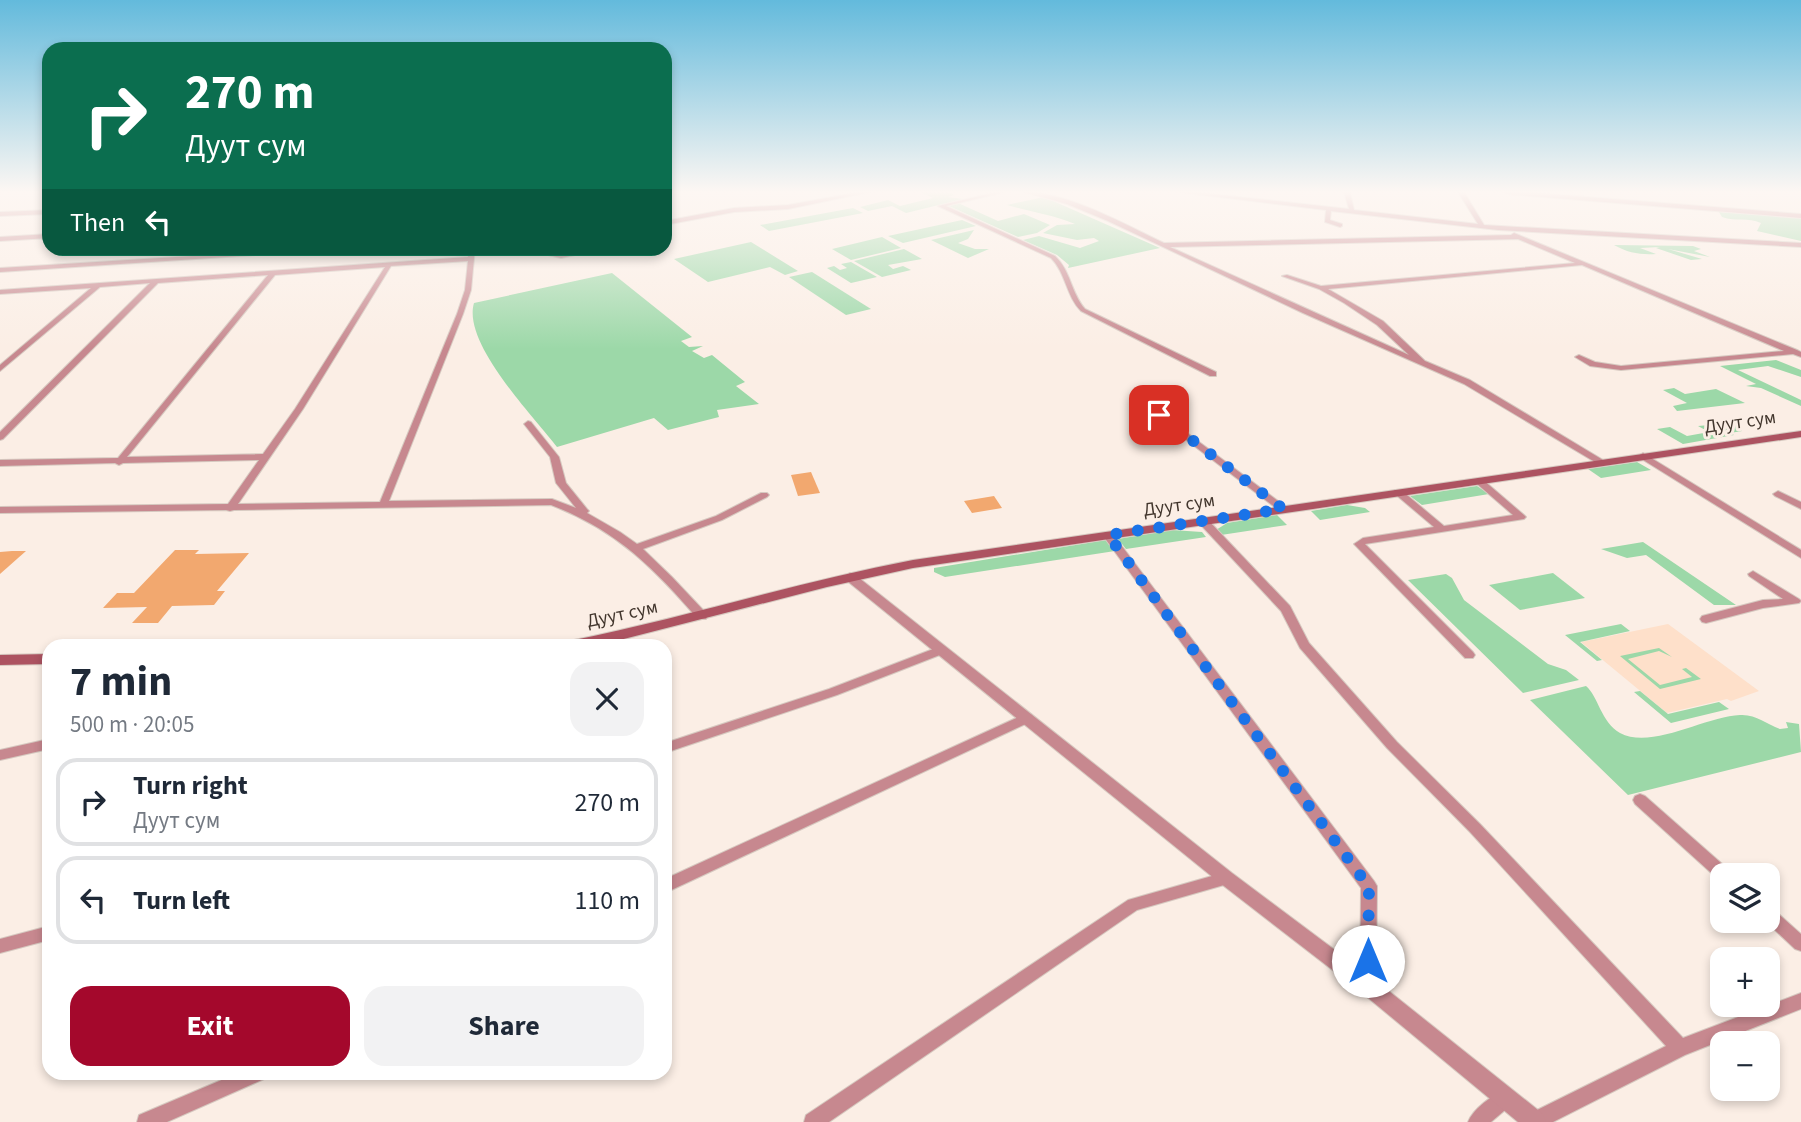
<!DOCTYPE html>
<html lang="en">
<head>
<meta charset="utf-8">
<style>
	:root { --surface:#fff; --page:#f2f2f3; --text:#1f2937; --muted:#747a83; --line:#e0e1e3; --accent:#a4082c }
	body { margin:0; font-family:"Source Sans 3",sans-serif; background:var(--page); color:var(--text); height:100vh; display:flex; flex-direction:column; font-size:26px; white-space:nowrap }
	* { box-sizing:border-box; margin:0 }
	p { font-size:23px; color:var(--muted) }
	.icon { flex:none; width:38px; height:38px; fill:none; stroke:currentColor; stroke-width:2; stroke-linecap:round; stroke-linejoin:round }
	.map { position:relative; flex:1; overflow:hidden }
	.side { position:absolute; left:42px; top:639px; width:630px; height:441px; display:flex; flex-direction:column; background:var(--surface); border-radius:21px; box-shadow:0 4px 10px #0003 }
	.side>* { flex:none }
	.banner { position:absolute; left:42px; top:42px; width:630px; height:214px; border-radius:21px; box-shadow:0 4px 10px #0003; background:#0b6e4f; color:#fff; overflow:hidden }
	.fabs { position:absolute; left:1710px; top:863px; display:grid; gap:14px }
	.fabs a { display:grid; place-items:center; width:70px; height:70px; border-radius:14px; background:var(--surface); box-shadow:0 4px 10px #0003; font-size:35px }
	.pin { position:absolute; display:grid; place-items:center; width:60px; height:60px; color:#fff; margin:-30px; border-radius:14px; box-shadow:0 4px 10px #0006 }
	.me { position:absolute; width:77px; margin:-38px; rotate:0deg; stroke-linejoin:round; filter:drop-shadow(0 0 5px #0008) }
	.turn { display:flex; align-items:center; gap:24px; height:147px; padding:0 28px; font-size:32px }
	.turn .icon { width:91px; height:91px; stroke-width:2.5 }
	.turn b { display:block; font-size:49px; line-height:60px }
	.then { display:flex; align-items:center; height:66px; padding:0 28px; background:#0003; gap:14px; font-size:26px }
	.round { display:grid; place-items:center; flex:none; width:74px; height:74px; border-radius:21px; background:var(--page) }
	.summary { display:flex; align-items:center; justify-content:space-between; height:119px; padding:0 28px }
	h1 { font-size:42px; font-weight:700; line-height:52px }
	.button { display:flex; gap:14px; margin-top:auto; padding:14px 28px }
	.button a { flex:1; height:80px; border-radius:21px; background:var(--accent); color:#fff; font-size:28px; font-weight:700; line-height:80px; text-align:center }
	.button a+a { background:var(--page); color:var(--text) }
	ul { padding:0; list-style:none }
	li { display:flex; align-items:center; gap:21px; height:88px; margin:0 14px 10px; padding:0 14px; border:4px solid var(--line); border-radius:21px }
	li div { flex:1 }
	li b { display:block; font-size:26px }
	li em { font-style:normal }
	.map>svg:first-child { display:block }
	.built { fill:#fee0ca }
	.green { fill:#9cd8a8 }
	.building { fill:#f2a86f }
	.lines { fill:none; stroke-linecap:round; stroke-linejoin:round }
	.minor-casing { stroke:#d6c9c0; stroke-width:2 }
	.tertiary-casing { stroke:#d6c9c0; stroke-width:2 }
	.secondary-casing { stroke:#d6c9c0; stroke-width:2 }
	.minor { fill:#c7888f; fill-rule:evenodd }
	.tertiary { fill:#c7888f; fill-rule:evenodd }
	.secondary { fill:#ad5361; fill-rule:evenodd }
	.route { stroke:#1a73e8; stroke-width:12; stroke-dasharray:0 21.6 }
	.labels { text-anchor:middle; stroke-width:6; stroke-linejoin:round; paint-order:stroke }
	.street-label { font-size:19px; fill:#42362d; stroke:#fbeee5 }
</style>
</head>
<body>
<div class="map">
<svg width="1801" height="1122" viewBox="0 0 1801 1122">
	<rect width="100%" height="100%" fill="#fbeee5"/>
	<path class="built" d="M1668,624L1759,691L1731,701L1727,699L1667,713L1581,642Z"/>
	<g class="green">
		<path d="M920,192L951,193L954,195L948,197L963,199L906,213L892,206L868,211L860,207L888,200L900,206L933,198Z"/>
		<path d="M1044,197L1160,248L1068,268L1069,265L1057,255L1023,240L1039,236L1080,248L1099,241L1094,238L1077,240L1043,233L1057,225L1075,224C1051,214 1030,212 1007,205Z"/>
		<path d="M958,203L998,221L1024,214L1050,225L1037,233L1018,237L949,206Z"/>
		<path d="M853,208L863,213L769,231L760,225Z"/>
		<path d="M1719,212L1801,218V241L1757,231L1761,223C1748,217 1736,222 1722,217Z"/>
		<path d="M962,220L976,226L903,243L888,236Z"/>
		<path d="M974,230L968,239L958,243L975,249H989L968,258L931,240Z"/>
		<path d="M882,237L901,248L851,260L832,249Z"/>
		<path d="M751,242L798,271L785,275L770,267L708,282L674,259Z"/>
		<path d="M1614,245L1693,246L1701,249L1694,251L1710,257L1668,249L1702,259L1691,260L1656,248L1660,247L1640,248L1656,254C1641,255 1628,253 1614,245Z"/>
		<path d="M904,249L922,259L888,265L893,269L903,266L911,270L882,277L854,261Z"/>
		<path d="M851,262L877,277L851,283L827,268L834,266L840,270L847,268L841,264Z"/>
		<path d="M812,272L871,309L846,315L789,277Z"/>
		<path d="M612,273L692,337L681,341L689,347L703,346L692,351L704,358L712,355L745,382L736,386L759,404L717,410L719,417L668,430L654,418L557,447C533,416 462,343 474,303Z"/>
		<path d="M1776,360L1801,370V377L1768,366L1738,370L1801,400V406L1761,388L1746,386L1756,384L1720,366Z"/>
		<path d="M1674,388L1685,394L1716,389L1745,403L1677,411L1673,406L1687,403L1663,390Z"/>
		<path d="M1733,423L1742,431L1730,433L1734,435L1683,444L1657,429L1670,427L1687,436L1709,432L1698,426Z"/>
		<path d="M1637,462L1651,470L1601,478L1588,469Z"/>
		<path d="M1477,486L1489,494L1422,505L1410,496Z"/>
		<path d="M1347,505L1365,508L1370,512L1320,520L1311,511Z"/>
		<path d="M1277,515L1287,525L1221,535L1216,530L1227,523Z"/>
		<path d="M1172,530L1202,532L1206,537L1126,549L1118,539Z"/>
		<path d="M1106,540L1115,551L945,577L934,572V568Z"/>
		<path d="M1643,542L1736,605H1714L1646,555L1627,558L1601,549Z"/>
		<path d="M1553,573L1585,598L1520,610L1489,585Z"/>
		<path d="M1446,574L1452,578L1464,600L1548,664L1566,670L1579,680L1523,693L1408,580Z"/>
		<path d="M1621,624L1630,631L1580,642L1602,660L1597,661L1565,635Z"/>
		<path d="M1659,648L1672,657L1659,651L1628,659L1660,685L1692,677L1682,669L1686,668L1701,679L1660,689L1620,656Z"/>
		<path d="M1586,686C1598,696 1601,722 1620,733C1652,750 1706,716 1740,715C1756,714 1766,724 1780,729L1788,728L1786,722L1799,724L1801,752L1628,795L1530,700Z"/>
		<path d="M1640,691L1668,714L1719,702L1729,709L1671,723L1634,692Z"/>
	</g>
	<g class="building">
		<path d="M811,472L820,493L798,496L791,475Z"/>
		<path d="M994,496L1002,508L972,513L964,501Z"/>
		<path d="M175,550H199L195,554L249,553L217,591H225L214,605L172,606L158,623H132L147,607L103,608L117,593H134Z"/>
		<path d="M12,551H26L0,574V552Z"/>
	</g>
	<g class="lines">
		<g class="minor-casing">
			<g id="minor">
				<path d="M859,192H870L788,209L734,212L665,225V221L734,208L788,205Z"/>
				<path d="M996,192H1005L946,206L1055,256C1071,271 1071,293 1085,309L1216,372V376H1210L1081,311C1066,296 1066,273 1051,258L938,206Z"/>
				<path d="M1024,192C1066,191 1126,225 1164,243L1511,235L1514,233L1797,350L1801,352V357L1793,354L1621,370L1590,366L1575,357L1579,355L1595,362L1621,366L1784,351L1582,265L1328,289L1383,321L1425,361L1470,380L1603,460L1605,462L1603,464L1600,465L1464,384L1303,313L1108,221L1067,204ZM1518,239L1575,263L1321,286L1287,275L1282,276L1319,289L1344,303L1377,325L1409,355L1170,247Z"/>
				<path d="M1178,192H1194L1349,209L1344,192H1350L1354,210L1478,224L1458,192H1464L1484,225L1801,243V247L1498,230L1331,211L1330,220L1342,224V226L1340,227L1325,222L1326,210Z"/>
				<path d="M1504,192H1525L1801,214V218L1507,194Z"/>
				<path d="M49,210V214L0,216V212Z"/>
				<path d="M49,234V238L0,241V237Z"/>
				<path d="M320,248H361L0,272V268Z"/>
				<path d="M469,248H475L471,290L463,314L389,501L552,499L576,508L556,483L550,457L524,424L528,421L531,422L559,457L566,483L587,509L589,511L587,513L620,532L637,544L716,516L761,493H767L769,495L767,497L722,520L643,549L672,577L706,613L708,616L706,619H698C653,567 616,530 551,505L234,510L230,511L226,510L0,513V507L228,504L259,460L123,463L119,465L115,463L0,466V460L118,458L268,275L158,283L3,439L0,440V432L150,283L100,287L0,371V365L91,288L0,294V290L468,257ZM468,261L465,290L457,314L380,502L238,504L303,409L391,266ZM385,267L295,409L263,454L127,457L275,275Z"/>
				<path d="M518,248C533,248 550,255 563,254C578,253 592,248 608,248L561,258Z"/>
				<path d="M1159,412L1286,507L1288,509L1286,511H1280L1156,417L1155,415Z"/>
				<path d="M1643,453L1801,550V558L1640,458L1638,456Z"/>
				<path d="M1479,478L1482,479L1524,515L1526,517L1524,519L1365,544L1473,652L1475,655L1473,658H1465L1354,544L1363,538L1434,527L1395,494L1393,492L1395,490H1401L1444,526L1513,515L1476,483L1474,481Z"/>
				<path d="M1778,491L1801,502V509L1775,496L1773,494Z"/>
				<path d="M1203,518L1207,519L1290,606L1309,643L1397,742L1480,824L1683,1038L1801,993V1009L1685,1055L1553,1122H1525L1527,1115L1666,1046L1470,832L1387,748L1300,648L1281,611L1199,523L1198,521Z"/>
				<path d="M1108,532L1112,533L1374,881L1377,886L1376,986L1374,992L1368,994L1362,992L1360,986L1361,888L1104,537L1103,535L1104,533Z"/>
				<path d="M1753,571L1799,599L1801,601L1799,603L1763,608L1706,623L1702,622L1700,619L1702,616L1763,600L1783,599L1749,576L1748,574Z"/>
				<path d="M941,646L945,647L947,650L945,653L837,695L665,753V743L829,689Z"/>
				<path d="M1027,713L1032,715L1033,718L1032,721L665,893V879Z"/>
				<path d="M49,739V749L0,760V750Z"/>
				<path d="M1640,794L1645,796L1729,870L1731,875H1722V881L1719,880L1635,804L1633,800L1635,796Z"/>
				<path d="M1226,872L1231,873L1234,878L1231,883L1137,910L829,1122H804L806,1115L1128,900Z"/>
				<path d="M1768,907L1773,909L1801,934V951L1795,949L1764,920H1768Z"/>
				<path d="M49,926V940L0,953V939Z"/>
				<path d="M238,1073H267L264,1079L167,1122H137L139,1115Z"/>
				<path d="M1505,1090L1511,1093L1514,1099L1511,1105L1491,1122H1468C1473,1109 1492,1095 1505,1090Z"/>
			</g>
		</g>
		<g class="tertiary-casing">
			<path id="tertiary" d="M850,573L854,574L1232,873L1375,980L1543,1114L1546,1122H1518L1361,992L1220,883L846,580L844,577Z"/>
		</g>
		<g class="secondary-casing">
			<g id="secondary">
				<path d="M1801,431V437L913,568L827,587L612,642L596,646H561L569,641C685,618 797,582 913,560Z"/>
				<path d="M49,654V664L0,665V655Z"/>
			</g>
		</g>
		<use href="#minor" class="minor"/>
		<use href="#tertiary" class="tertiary"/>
		<use href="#secondary" class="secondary"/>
	</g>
	<linearGradient id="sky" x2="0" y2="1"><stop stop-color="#63badc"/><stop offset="0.55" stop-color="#fdf7f3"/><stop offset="1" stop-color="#fdf7f3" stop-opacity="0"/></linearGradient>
	<rect width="1801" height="349" fill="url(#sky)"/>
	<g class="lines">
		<path class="route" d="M1159,415L1283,509L1108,535L1369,887L1368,961"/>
	</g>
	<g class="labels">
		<g class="street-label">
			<text transform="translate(1740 421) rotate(-8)" y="7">Дуут сум</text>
			<text transform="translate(1179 504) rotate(-8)" y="7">Дуут сум</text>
			<text transform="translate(622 613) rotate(-12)" y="7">Дуут сум</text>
		</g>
	</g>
</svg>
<div class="fabs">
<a><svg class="icon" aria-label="layers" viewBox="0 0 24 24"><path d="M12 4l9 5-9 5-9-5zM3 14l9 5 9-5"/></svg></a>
<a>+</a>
<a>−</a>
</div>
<div class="pin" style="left:1159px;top:415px;background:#d93025"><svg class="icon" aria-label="arrive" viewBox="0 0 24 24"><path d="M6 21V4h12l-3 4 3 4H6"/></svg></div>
<svg class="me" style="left:1368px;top:961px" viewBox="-20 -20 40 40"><circle r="19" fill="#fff"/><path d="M0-13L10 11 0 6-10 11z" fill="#1a73e8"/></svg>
<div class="banner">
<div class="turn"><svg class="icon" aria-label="right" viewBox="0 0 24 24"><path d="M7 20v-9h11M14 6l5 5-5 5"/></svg><div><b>270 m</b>Дуут сум</div></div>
<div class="then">Then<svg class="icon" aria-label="left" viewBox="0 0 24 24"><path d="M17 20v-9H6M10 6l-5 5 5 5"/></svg></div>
</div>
<section class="side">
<div class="summary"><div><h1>7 min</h1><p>500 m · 20:05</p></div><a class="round"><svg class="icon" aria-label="close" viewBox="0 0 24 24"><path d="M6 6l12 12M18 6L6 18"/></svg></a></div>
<ul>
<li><svg class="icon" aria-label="right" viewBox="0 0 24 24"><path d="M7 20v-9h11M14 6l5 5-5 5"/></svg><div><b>Turn right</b><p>Дуут сум</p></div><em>270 m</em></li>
<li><svg class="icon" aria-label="left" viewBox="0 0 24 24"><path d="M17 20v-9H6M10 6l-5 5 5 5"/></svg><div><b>Turn left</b></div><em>110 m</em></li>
</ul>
<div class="button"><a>Exit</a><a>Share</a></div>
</section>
</div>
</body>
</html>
